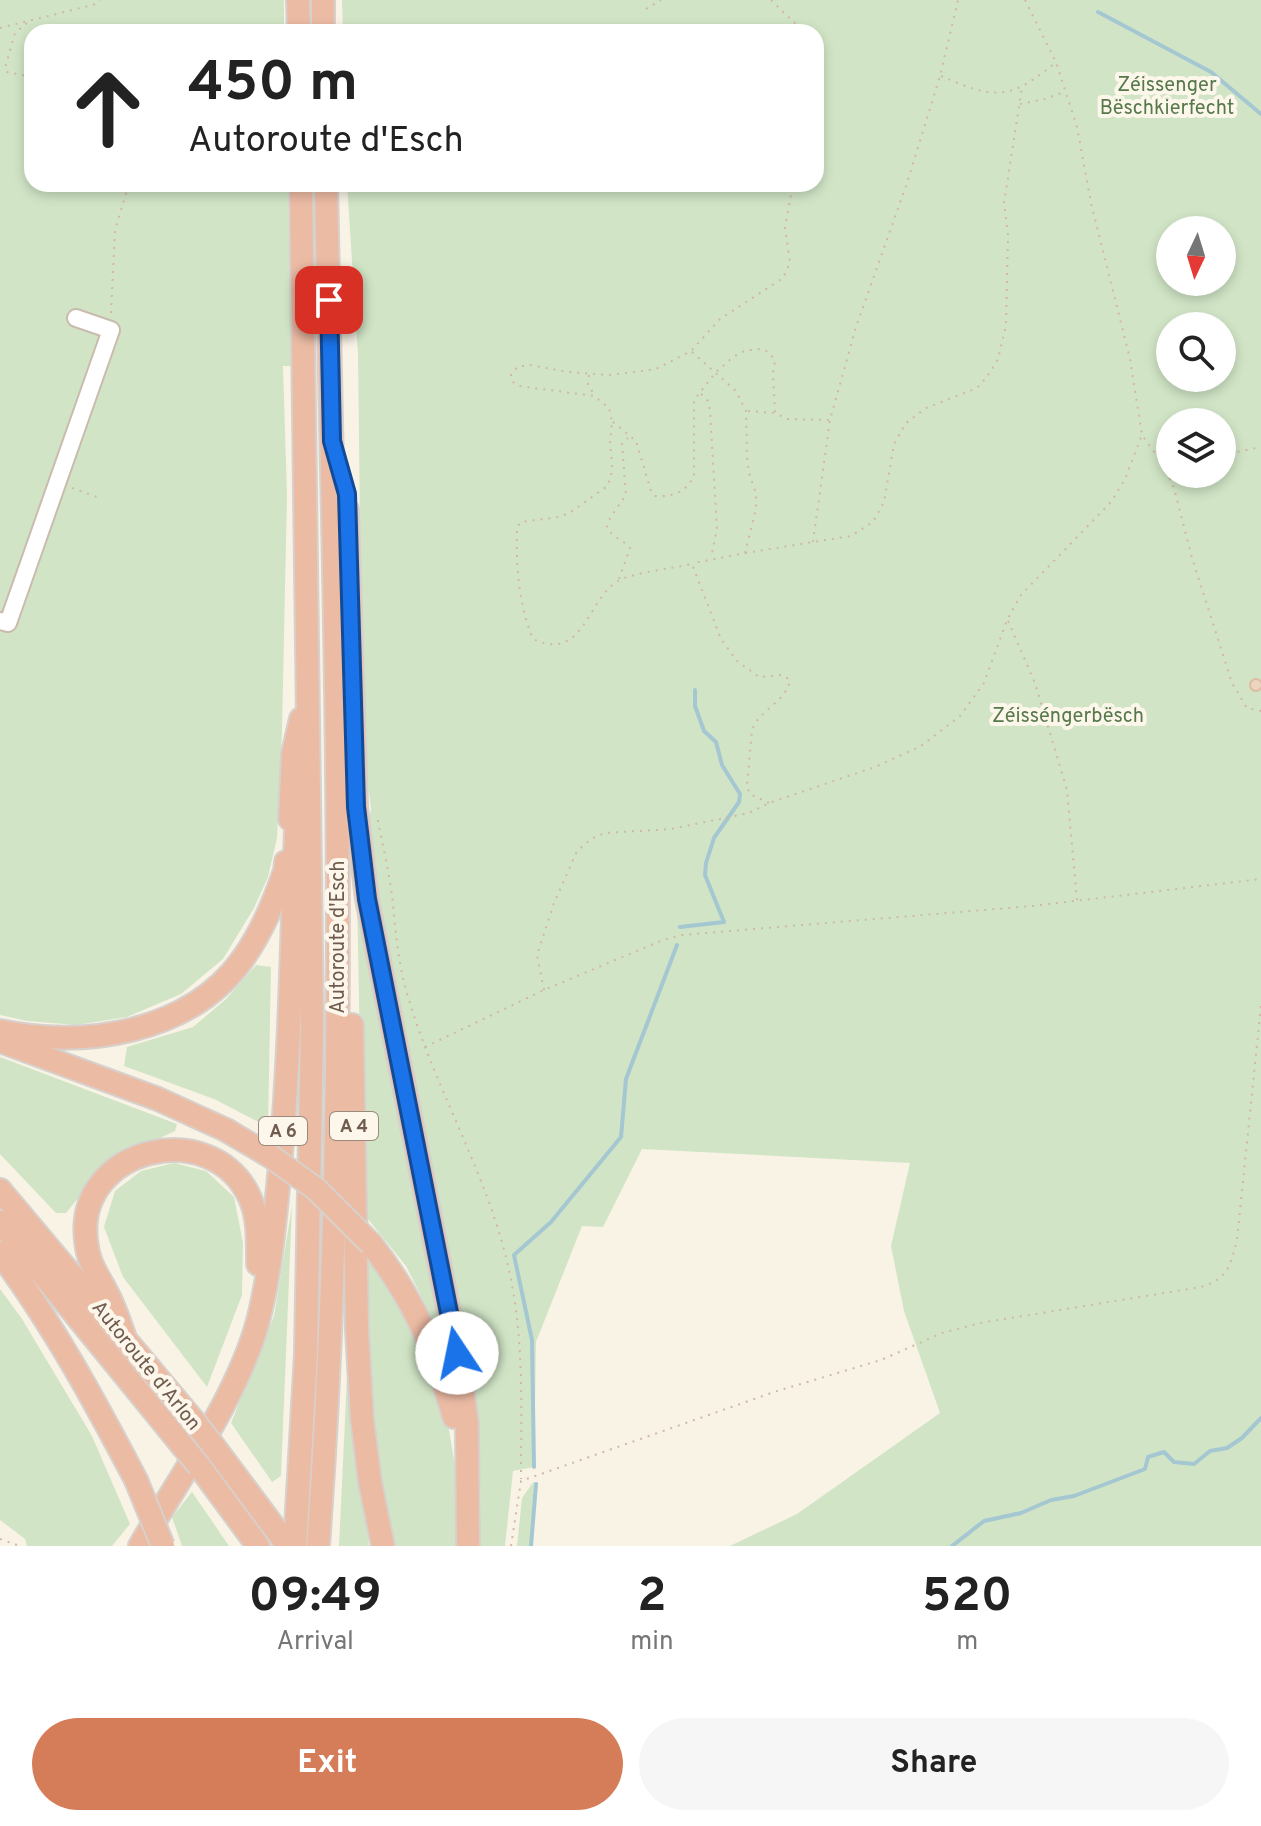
<!DOCTYPE html>
<html lang="en">
<head>
<meta charset="utf-8">
<style>
	:root { --surface:#fff; --page:#f6f6f6; --text:#222; --muted:#767676; --accent:#d57c59 }
	body { margin:0; font-family:Overpass,sans-serif; background:var(--page); color:var(--text); height:100vh; display:flex; flex-direction:column; font-size:30px; white-space:nowrap }
	* { box-sizing:border-box; margin:0 }
	p { font-size:26px; color:var(--muted) }
	.icon { flex:none; width:44px; height:44px; fill:none; stroke:currentColor; stroke-width:2; stroke-linecap:round; stroke-linejoin:round }
	.map { position:relative; height:1546px; overflow:hidden }
	.panel { display:flex; flex-direction:column; background:var(--surface); flex:1 }
	.panel>* { flex:none }
	.banner { position:absolute; left:24px; top:24px; width:800px; height:168px; border-radius:24px; box-shadow:0 4px 12px #0003; background:#fff; color:var(--text); overflow:hidden }
	.needle { width:52px; rotate:184deg }
	.fabs { position:absolute; left:1156px; top:216px; display:grid; gap:16px }
	.fabs a { display:grid; place-items:center; width:80px; height:80px; border-radius:50%; background:var(--surface); box-shadow:0 4px 12px #0003; font-size:40px }
	.pin { position:absolute; display:grid; place-items:center; width:68px; height:68px; color:#fff; margin:-34px; border-radius:16px; box-shadow:0 4px 12px #0006 }
	.me { position:absolute; width:88px; margin:-44px; rotate:349deg; stroke-linejoin:round; filter:drop-shadow(0 0 6px #0008) }
	.turn { display:flex; align-items:center; gap:28px; height:168px; padding:0 32px; font-size:36px }
	.turn .icon { width:104px; height:104px; stroke-width:2.5 }
	.turn b { display:block; font-size:56px; line-height:68px }
	.eta { display:flex; justify-content:space-evenly; align-items:center; height:136px; text-align:center }
	.eta b { font-size:48px; font-weight:700; line-height:56px }
	.cta { display:flex; gap:16px; margin-top:auto; padding:16px 32px }
	.cta a { flex:1; height:92px; border-radius:48px; background:var(--accent); color:#fff; font-size:32px; font-weight:700; line-height:92px; text-align:center }
	.cta a+a { background:var(--page); color:var(--text) }
	.map>svg:first-child { display:block }
	.green { fill:#d1e5c6; fill-rule:evenodd }
	.lines { fill:none; stroke-linecap:round; stroke-linejoin:round }
	.stream { stroke:#a4c7d1; stroke-width:4 }
	.building { fill:#ebd4c0; stroke:#dcbca3; stroke-width:2 }
	.minor-casing { stroke:#c9bbad; stroke-width:20 }
	.highway-casing { stroke:#d7d1cd; stroke-width:26 }
	.path { stroke:#d0b8a4; stroke-width:2; stroke-dasharray:2 6; stroke-linecap:butt }
	.minor { stroke:#fff; stroke-width:16 }
	.highway { stroke:#ecbba4; stroke-width:22 }
	.highway-bridge-casing { stroke:#d7d1cd; stroke-width:26; stroke-linecap:butt }
	.highway-bridge { stroke:#ecbba4; stroke-width:22 }
	.route-casing { stroke:#114b97; stroke-width:20 }
	.route { stroke:#1a73e8; stroke-width:14 }
	.labels { text-anchor:middle; stroke-width:8; stroke-linejoin:round; paint-order:stroke }
	.shield { fill:#fdf7eb; stroke:#9a8a7d; stroke-width:2 }
	.shield-label { font-size:18px; font-weight:bold; fill:#6f5c4e }
	.park-label { font-size:20px; fill:#55794a; stroke:#fdf7eb }
	.street-label { font-size:20px; fill:#6f5c4e; stroke:#fdf7eb }
</style>
</head>
<body>
<div class="map">
<svg width="1261" height="1546" viewBox="0 0 1261 1546">
	<rect width="100%" height="100%" fill="#f9f3e6"/>
	<g class="green">
		<path d="M0,0H284V32H32V184H288L291,366H283L287,495L282,733L277,838L268,877L254,908L223,959L181,994L127,1017L76,1025L27,1021L0,1015Z"/>
		<path d="M342,0H1261V1546H730L797,1514L940,1413L904,1311L891,1246L910,1163L642,1149L603,1227L582,1226L536,1342L534,1467L513,1471L505,1546H478C487,1471 471,1395 458,1321L436,1326L406,1266L363,1213L357,893L371,809L369,792L363,775L358,354L347,184H816V32H343ZM1170,230H1222V282H1170ZM1170,326H1222V378H1170ZM1170,422H1222V474H1170Z"/>
		<path d="M256,965L271,967L268,1127L214,1099L124,1066L127,1047L193,1027L226,999Z"/>
		<path d="M0,1057L177,1124L175,1131L124,1155L89,1185L66,1213H56L0,1154Z"/>
		<path d="M174,1163L206,1171L234,1197L243,1243L242,1295L207,1387L123,1277L104,1227L115,1191L141,1171Z"/>
		<path d="M292,1206L281,1476L272,1482L231,1423L274,1316Z"/>
		<path d="M365,1256L413,1324L448,1424L457,1478V1546H393L378,1482L370,1417Z"/>
		<path d="M0,1289L22,1319L92,1436L130,1524L112,1546H27L25,1539L0,1520Z"/>
		<path d="M349,1335L351,1404L369,1546H339Z"/>
		<path d="M534,1481L530,1546H517L522,1498Z"/>
		<path d="M192,1492L229,1546H182L172,1517Z"/>
	</g>
	<g class="lines">
		<g class="stream">
			<path d="M1098,12L1211,72L1261,114"/>
			<path d="M680,927L724,922L705,875L706,863L714,838L739,802L740,794L722,765L716,742L704,731L695,706V690"/>
			<path d="M534,1467L532,1340L514,1255L551,1222L621,1137L626,1079L677,945"/>
			<path d="M531,1546L536,1484"/>
			<path d="M952,1546L984,1521L1021,1513L1051,1500L1074,1496L1145,1469L1148,1457L1164,1452L1174,1462L1194,1464L1210,1451L1227,1448L1242,1438L1261,1418"/>
		</g>
	</g>
	<circle class="building" cx="1256" cy="685" r="6"/>
	<g class="lines">
		<g class="minor-casing">
			<path id="minor" d="M0,621L8,623L111,330L76,318"/>
		</g>
		<g class="highway-casing">
			<g id="highway">
				<path d="M298,0L299,32"/>
				<path d="M323,0V32"/>
				<path d="M347,510L356,807L367,899L457,1353L467,1423L468,1546"/>
				<path d="M290,819L293,754L301,719"/>
				<path d="M352,1025L357,1329L362,1418L370,1482L383,1546"/>
				<path d="M0,1031C83,1049 189,1033 242,960C262,932 274,902 285,871L286,862"/>
				<path d="M0,1041L158,1099L226,1130"/>
				<path d="M0,1190L193,1420"/>
				<path d="M0,1222L181,1444"/>
				<path d="M371,1244C414,1299 435,1350 454,1417"/>
				<path d="M0,1253C54,1326 94,1400 136,1480"/>
				<path d="M124,1335C119,1322 115,1308 108,1295C98,1275 88,1264 86,1240C75,1147 213,1115 250,1198C259,1218 258,1242 258,1264"/>
				<path d="M215,1448L288,1546"/>
				<path d="M199,1466L258,1546"/>
				<path d="M140,1546C179,1478 238,1396 258,1321C271,1270 275,1218 280,1166C291,1045 292,924 297,803"/>
				<path d="M295,1546L306,1353L312,1026L301,184"/>
				<path d="M318,1546C351,1093 335,638 326,184"/>
			</g>
		</g>
		<g class="path">
			<path d="M771,0L804,32"/>
			<path d="M1025,0L1056,62L1077,127L1091,203L1130,359L1142,435L1164,466L1174,488L1192,558L1232,683L1247,708L1261,711"/>
			<path d="M646,9L661,0"/>
			<path d="M27,23L15,33L5,68L7,72L32,77"/>
			<path d="M0,28L96,4L100,0"/>
			<path d="M816,49C825,64 821,77 816,92"/>
			<path d="M941,76C994,99 1009,101 1055,63"/>
			<path d="M1020,104L1045,99L1064,92"/>
			<path d="M111,313L115,230L129,184"/>
			<path d="M692,352L736,391L746,411L747,456L749,473L756,493V509L745,553L694,563"/>
			<path d="M589,375L588,384L594,395"/>
			<path d="M701,394L708,401L710,411L717,529L711,558"/>
			<path d="M748,411L774,413"/>
			<path d="M613,422L636,441L651,491L655,496C673,497 686,492 694,476V400L716,372L733,357L744,351L758,349L769,352L775,361L773,373L775,413L787,419L829,420"/>
			<path d="M1222,455L1261,447"/>
			<path d="M72,488L97,497"/>
			<path d="M813,542L830,420L856,327L907,183L940,76L958,0"/>
			<path d="M745,553L851,536L873,522L884,502L894,444L906,423L926,408L977,388L987,377L998,359L1006,325L1008,235L1004,203L1022,87"/>
			<path d="M619,579L630,548C623,539 612,538 607,527L610,518L626,495L622,444L628,438"/>
			<path d="M1008,621L1035,683L1067,790L1077,900"/>
			<path d="M769,803L750,794L747,786L752,730C759,710 787,701 790,680L782,675L759,677L737,661L721,639L692,564C675,568 631,573 618,581C587,599 584,663 533,639C518,603 516,564 517,527L521,522L559,517L571,512L606,487L611,478L612,463L610,444L612,421L609,408L594,396L519,386L513,382L511,375L517,367L530,365L568,372L609,375L656,369L691,351L720,319L783,278L790,263L785,227L793,184"/>
			<path d="M378,820C383,848 390,876 393,904C396,937 399,968 409,1000C438,1097 494,1185 512,1285C524,1350 521,1414 521,1479"/>
			<path d="M544,990L537,955L554,903L577,851L591,839L605,833L671,829L749,813L769,803L875,767L921,746L960,716L984,683L1007,620L1021,595L1111,502L1125,479L1142,435"/>
			<path d="M425,1047L544,990L663,940L682,935L1032,906L1261,879"/>
			<path d="M0,1539L20,1546"/>
			<path d="M511,1546L521,1481L774,1392L881,1360L942,1333L980,1323L1201,1287C1229,1278 1230,1266 1237,1240L1261,1005"/>
		</g>
		<use href="#minor" class="minor"/>
		<use href="#highway" class="highway"/>
		<g class="highway-bridge-casing">
			<g id="highway-bridge">
				<path d="M226,1130L270,1156L316,1189L371,1244"/>
				<path d="M193,1420L215,1448"/>
				<path d="M181,1444L199,1466"/>
				<path d="M136,1480L163,1546"/>
			</g>
		</g>
		<use href="#highway-bridge" class="highway-bridge"/>
	</g>
	<g class="lines">
		<g class="route-casing">
			<path id="route" d="M329,300L332,441L347,494L356,807L367,899L457,1353"/>
		</g>
		<use href="#route" class="route"/>
	</g>
	<g class="labels">
		<g class="shield">
			<rect x="330" y="1112" width="48" height="28" rx="6"/>
			<rect x="259" y="1117" width="48" height="28" rx="6"/>
		</g>
		<g class="shield-label">
			<text x="354" y="1132">A 4</text>
			<text x="283" y="1137">A 6</text>
		</g>
		<g class="park-label">
			<text x="1167" y="91">Zéissenger<tspan x="1167" dy="23">Bëschkierfecht</tspan></text>
			<text x="1068" y="722">Zéisséngerbësch</text>
		</g>
		<g class="street-label">
			<text transform="translate(337 937) rotate(-90)" y="7">Autoroute d'Esch</text>
			<text transform="translate(147 1365) rotate(51)" y="7">Autoroute d'Arlon</text>
		</g>
	</g>
</svg>
<div class="fabs">
<a><svg class="needle" viewBox="-14 -14 28 28"><path d="M0-13l5 13h-10z" fill="#e53935"/><path d="M0 13l5-13h-10z" fill="#767676"/></svg></a>
<a><svg class="icon" aria-label="search" viewBox="0 0 24 24"><circle cx="10" cy="10" r="6"/><path d="M15 15l6 6"/></svg></a>
<a><svg class="icon" aria-label="layers" viewBox="0 0 24 24"><path d="M12 4l9 5-9 5-9-5zM3 14l9 5 9-5"/></svg></a>
</div>
<div class="pin" style="left:329px;top:300px;background:#d93025"><svg class="icon" aria-label="arrive" viewBox="0 0 24 24"><path d="M6 21V4h12l-3 4 3 4H6"/></svg></div>
<svg class="me" style="left:457px;top:1353px" viewBox="-20 -20 40 40"><circle r="19" fill="#fff"/><path d="M0-13L10 11 0 6-10 11z" fill="#1a73e8"/></svg>
<div class="banner">
<div class="turn"><svg class="icon" aria-label="ahead" viewBox="0 0 24 24"><path d="M12 20V5M6 11l6-6 6 6"/></svg><div><b>450 m</b>Autoroute d'Esch</div></div>
</div>
</div>
<section class="panel">
<div class="eta">
<div><b>09:49</b><p>Arrival</p></div>
<div><b>2</b><p>min</p></div>
<div><b>520</b><p>m</p></div>
</div>
<div class="cta"><a>Exit</a><a>Share</a></div>
</section>
</body>
</html>
